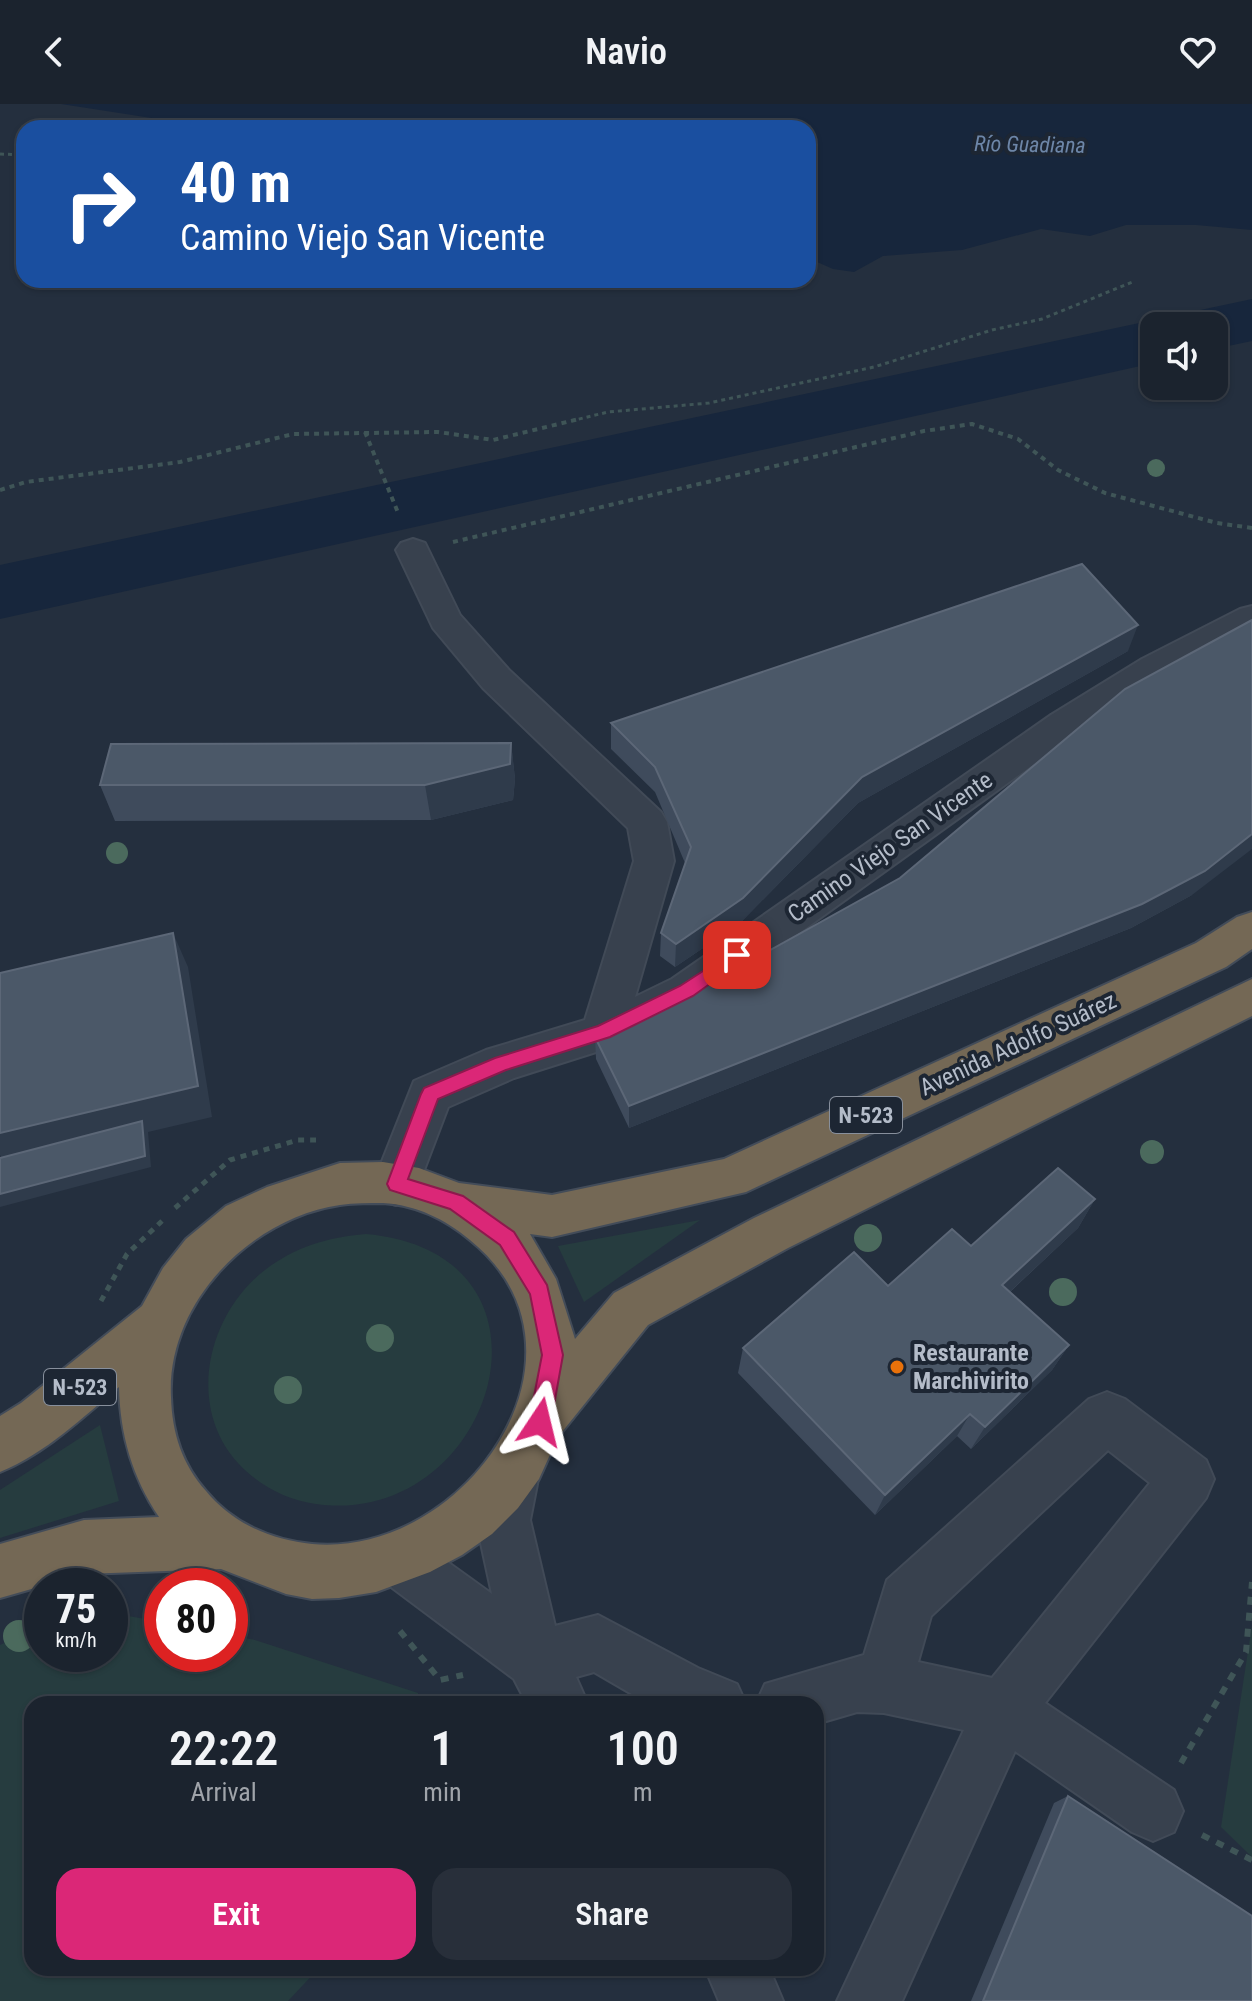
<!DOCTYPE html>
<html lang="en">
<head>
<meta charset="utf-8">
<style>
	:root { --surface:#1b232e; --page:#282f3a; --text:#f1f3f6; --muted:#a0a4aa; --line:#39404a; --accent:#db2777 }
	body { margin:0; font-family:"Roboto Condensed",sans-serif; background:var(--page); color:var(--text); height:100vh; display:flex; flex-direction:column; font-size:30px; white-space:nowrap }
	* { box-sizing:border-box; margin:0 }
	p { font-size:26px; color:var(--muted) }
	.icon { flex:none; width:44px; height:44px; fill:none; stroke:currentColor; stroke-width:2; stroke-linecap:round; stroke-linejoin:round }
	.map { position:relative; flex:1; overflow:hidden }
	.side { position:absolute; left:24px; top:1592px; width:800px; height:280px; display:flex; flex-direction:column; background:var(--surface); border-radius:24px; box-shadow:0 2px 6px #0004,0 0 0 2px var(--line) }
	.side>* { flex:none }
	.hud { position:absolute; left:16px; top:16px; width:800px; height:168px; border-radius:24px; box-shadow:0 2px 6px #0004,0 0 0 2px var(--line); background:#1a4fa0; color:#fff; overflow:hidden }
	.controls { position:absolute; left:1140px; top:208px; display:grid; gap:16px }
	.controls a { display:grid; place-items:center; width:88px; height:88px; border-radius:16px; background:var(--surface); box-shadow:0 2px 6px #0004,0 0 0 2px var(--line); font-size:40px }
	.speed { position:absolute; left:24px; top:1464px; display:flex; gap:16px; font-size:40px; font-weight:700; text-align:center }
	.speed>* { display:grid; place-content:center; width:104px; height:104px; border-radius:50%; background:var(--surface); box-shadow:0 2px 6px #0004,0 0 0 2px var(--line); line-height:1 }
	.speed small { font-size:20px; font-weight:400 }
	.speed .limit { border:12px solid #d22; background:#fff; color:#111 }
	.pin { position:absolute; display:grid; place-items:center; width:68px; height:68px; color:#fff; margin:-34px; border-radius:16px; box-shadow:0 4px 12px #0006 }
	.me { position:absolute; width:88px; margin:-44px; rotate:10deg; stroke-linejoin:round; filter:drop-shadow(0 0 6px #0008) }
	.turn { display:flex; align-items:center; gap:28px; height:168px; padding:0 32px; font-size:36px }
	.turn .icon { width:104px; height:104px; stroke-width:2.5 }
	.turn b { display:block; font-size:56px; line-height:68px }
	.eta { display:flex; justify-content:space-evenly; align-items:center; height:136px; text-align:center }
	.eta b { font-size:48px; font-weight:600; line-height:56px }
	.action { display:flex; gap:16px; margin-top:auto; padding:16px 32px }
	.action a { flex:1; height:92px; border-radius:24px; background:var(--accent); color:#fff; font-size:32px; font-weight:600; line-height:92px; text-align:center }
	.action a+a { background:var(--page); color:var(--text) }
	header { display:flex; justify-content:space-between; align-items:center; height:104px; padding:0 32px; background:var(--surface); font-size:36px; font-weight:600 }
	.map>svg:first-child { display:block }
	.green { fill:#263c3f }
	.water { fill:#17263c }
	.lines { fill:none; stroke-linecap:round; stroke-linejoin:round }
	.minor-casing { stroke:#414a57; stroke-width:4 }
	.highway-casing { stroke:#434c59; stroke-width:4 }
	.path-far3 { stroke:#3f5557; stroke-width:3; stroke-dasharray:4 4; stroke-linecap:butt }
	.path-far2 { stroke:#3f5557; stroke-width:4; stroke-dasharray:5 5; stroke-linecap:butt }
	.path-far1 { stroke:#3f5557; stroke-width:5; stroke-dasharray:6 6; stroke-linecap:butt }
	.path { stroke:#3f5557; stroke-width:6; stroke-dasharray:8 8; stroke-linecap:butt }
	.minor { fill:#38414e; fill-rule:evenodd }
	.highway { fill:#746855; fill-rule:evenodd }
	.tree { fill:#4b6a5d }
	.wall { fill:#3f4b5c }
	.shaded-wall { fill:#2f3b4b }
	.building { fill:#4b5868; stroke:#5c6777; stroke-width:2 }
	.route { fill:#db2777; stroke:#8e194d; stroke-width:2 }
	.food-dot { fill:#e8710a; stroke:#1d2633; stroke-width:3 }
	.labels { text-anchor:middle; stroke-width:8; stroke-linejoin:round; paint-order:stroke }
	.far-water-label { font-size:22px; font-style:italic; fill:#6d86a8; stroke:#1d2633 }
	.shield { fill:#1d2633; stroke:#878f9c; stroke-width:2 }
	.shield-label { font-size:22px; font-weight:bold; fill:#b4bcc9 }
	.street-label { font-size:24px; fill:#b4bcc9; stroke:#1d2633 }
	.poi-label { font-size:24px; font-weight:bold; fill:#b4bcc9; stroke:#1d2633; text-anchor:start }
</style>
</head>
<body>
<header><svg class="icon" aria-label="back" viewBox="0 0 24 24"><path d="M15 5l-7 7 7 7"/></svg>Navio<svg class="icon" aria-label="heart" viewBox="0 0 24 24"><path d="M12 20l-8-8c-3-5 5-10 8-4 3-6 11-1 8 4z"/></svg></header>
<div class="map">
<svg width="1252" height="1897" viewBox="0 0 1252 1897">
	<rect width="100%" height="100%" fill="#242f3e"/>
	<g class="green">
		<path d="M700,1116L584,1198L558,1142Z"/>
		<path d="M366,1130C579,1149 494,1425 316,1400C286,1396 258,1381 238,1359C186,1302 207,1211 265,1166C295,1143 328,1133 366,1130Z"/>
		<path d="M100,1321L119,1397L0,1434V1386Z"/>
		<path d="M117,1510L162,1518V1550H230V1531L255,1536L418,1589L419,1600H32V1864H319L288,1897H0V1541L19,1532L42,1527V1550H110V1512Z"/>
		<path d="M1252,1521V1753L1221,1723Z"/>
	</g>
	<g class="water">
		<path d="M61,0H1252V126L1196,121H1126L1090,132L1041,125L962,146L883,152L854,168L833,165L808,154V24H216Z"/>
		<path d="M1252,195V237L1214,245V222H1154V259L0,515V461Z"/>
	</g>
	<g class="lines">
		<g class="minor-casing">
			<g id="minor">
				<path d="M413,435L425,439L460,511L509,566L661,708L667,718L674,757L635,893L672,875L1051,611L1142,555L1240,505L1252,502V528L1168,573L1077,629L702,899L618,941L514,974L448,1003L413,1095L396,1101L379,1095L373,1080L414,977L486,946L585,916L634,757L628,724L483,584L433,524L396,446L401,439Z"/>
				<path d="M1107,1288L1125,1295L1206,1356L1214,1375L1206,1394L1045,1599L1174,1686L1183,1707L1174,1728L1153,1737L1132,1728L1015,1647L902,1897H837L964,1626L884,1609L857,1608L816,1620V1600H756L765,1580L864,1551L887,1476L1089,1295ZM1108,1346L1150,1379L992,1574L918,1558L931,1512Z"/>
				<path d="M513,1344L532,1351L539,1370L530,1416L555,1522L598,1511L698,1564L737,1580L746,1600H649L594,1568L576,1573L588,1600H527L514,1575L379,1474L371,1455L379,1436L398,1428L417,1436L492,1490L476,1416L494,1351Z"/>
				<path d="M705,1864H769L783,1897H719Z"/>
			</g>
		</g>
		<g class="highway-casing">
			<path id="highway" d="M1252,808V845L1226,863L746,1088L552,1133L530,1130L556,1175L575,1235L614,1189L754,1114L1252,875V912L788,1144L648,1221L558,1333L539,1375L518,1404L492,1430L462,1451L430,1468L376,1488L339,1494L312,1495L286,1490L221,1465L84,1470L0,1494V1440L84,1416L159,1413C132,1373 120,1330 119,1283C82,1314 46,1349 0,1368V1312L21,1299L142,1202L163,1164L186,1135L226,1102L267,1083L340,1059L383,1058L419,1064L459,1079L552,1091L724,1055L1196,839L1237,813ZM383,1099C416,1101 445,1115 470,1136C609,1248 465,1454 312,1440C271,1436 232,1419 206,1387C182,1360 172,1329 171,1293C166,1200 250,1114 340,1101C354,1099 369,1099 383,1099Z"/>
		</g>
		<g class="path-far3">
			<path d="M0,50L24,51"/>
			<path d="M571,317L608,308L709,299L874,263L992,226L1042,215L1135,177"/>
		</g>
		<g class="path-far2">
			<path d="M365,328L399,411"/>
			<path d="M0,386L26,378L180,358L293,330L438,328L493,336L579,315"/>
			<path d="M453,438L924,327L972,320L1018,335L1058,366L1105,389L1217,419L1252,424"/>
		</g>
		<g class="path-far1">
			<path d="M175,1104L230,1056L298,1036H316"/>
			<path d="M101,1197L127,1150L162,1117"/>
		</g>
		<g class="path">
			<path d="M400,1527L440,1576L463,1571"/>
			<path d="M1181,1659L1246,1548L1252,1478"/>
			<path d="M1202,1731L1252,1756"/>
		</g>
		<use href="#minor" class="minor"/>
		<use href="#highway" class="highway"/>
	</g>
	<g class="tree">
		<circle cx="1156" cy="364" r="9"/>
		<circle cx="117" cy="749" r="11"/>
		<circle cx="1152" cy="1048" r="12"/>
		<circle cx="868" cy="1134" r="14"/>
		<circle cx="1063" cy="1188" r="14"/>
		<circle cx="380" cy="1234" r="14"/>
		<circle cx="288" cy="1286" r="14"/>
		<circle cx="19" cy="1532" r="16"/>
	</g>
	<g class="wall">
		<path d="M1128,547L858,699L740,819L675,863L660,852L661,829L685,759L655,688L611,645V619Z"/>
		<path d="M511,639L515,675L513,696L431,716L115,717L100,681Z"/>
		<path d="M1192,791L1131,824L629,1024L596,955L595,933Z"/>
		<path d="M1095,1095L1078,1124L1010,1188L1069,1241L1052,1266L971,1345L957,1332L875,1411L738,1269L743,1244L888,1182L971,1142Z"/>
		<path d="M1068,1692L1252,1897H971L1054,1699Z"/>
	</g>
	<g class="shaded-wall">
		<path d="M1138,521L1128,547L858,699L740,819L675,863L676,840L862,673Z"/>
		<path d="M511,639L515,675L513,696L431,716L425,681Z"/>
		<path d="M1252,730V745L1192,791L1131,824L629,1024V1002Z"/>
		<path d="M173,829L188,863L212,1013L148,1028L151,1063L0,1103V1090L9,1063L0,1051V1029Z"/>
		<path d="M1095,1095L1078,1124L988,1208L1002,1181Z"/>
		<path d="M1069,1241L1052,1266L971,1345L985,1323Z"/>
		<path d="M970,1310L957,1332L875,1411L885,1391Z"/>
	</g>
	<g class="building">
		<path d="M1082,460L1138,521L862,673L743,794L676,840L661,829L691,743L655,663L611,619Z"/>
		<path d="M1252,516V730L1205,767L1142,800L629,1002L595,933L711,879L900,774L1125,585Z"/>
		<path d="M511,639L510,660L425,681H100L111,640Z"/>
		<path d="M173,829L198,982L0,1029V869Z"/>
		<path d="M142,1017L145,1052L0,1090V1054Z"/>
		<path d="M1058,1064L1095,1095L1002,1181L1069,1241L985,1323L970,1310L885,1391L743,1244L854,1148L888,1182L952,1125L971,1142Z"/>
		<path d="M1068,1692L1252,1812V1897H983Z"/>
	</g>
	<path class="route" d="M737,845L746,851L743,856L693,892L610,933L506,966L438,995L408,1075L463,1092L514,1128L547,1181L563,1251L551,1318L548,1326L540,1329L532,1326L529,1318L542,1251L530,1190L500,1141L450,1105L390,1086L387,1080L421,990L424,984L495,954L598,922L680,882Z"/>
	<circle class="food-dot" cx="897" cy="1263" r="8"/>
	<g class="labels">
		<g class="far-water-label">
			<text transform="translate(1030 40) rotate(1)" y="8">Río Guadiana</text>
		</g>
		<g class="shield">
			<rect x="830" y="993" width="72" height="36" rx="6"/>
			<rect x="44" y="1265" width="72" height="36" rx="6"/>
		</g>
		<g class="shield-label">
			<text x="866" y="1019">N-523</text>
			<text x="80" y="1291">N-523</text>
		</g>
		<g class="street-label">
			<text transform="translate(890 743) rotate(-35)" y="8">Camino Viejo San Vicente</text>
			<text transform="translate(1018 940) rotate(-25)" y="8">Avenida Adolfo Suárez</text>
		</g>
		<g class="poi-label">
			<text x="913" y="1257">Restaurante<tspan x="913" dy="28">Marchivirito</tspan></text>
		</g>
	</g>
</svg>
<div class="controls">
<a><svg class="icon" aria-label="sound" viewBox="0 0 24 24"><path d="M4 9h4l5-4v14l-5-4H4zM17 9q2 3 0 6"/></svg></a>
</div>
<div class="speed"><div>75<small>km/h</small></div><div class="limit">80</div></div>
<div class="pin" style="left:737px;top:851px;background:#d93025"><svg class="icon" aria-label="arrive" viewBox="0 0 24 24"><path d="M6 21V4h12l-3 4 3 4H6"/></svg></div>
<svg class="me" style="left:540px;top:1318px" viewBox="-20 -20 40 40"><path d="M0-17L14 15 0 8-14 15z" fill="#db2777" stroke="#fff" stroke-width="4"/></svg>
<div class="hud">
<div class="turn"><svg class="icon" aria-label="right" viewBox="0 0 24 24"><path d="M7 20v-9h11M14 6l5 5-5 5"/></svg><div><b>40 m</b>Camino Viejo San Vicente</div></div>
</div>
<section class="side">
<div class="eta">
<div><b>22:22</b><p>Arrival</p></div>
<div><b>1</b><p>min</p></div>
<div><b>100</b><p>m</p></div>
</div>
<div class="action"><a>Exit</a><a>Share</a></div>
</section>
</div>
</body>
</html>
